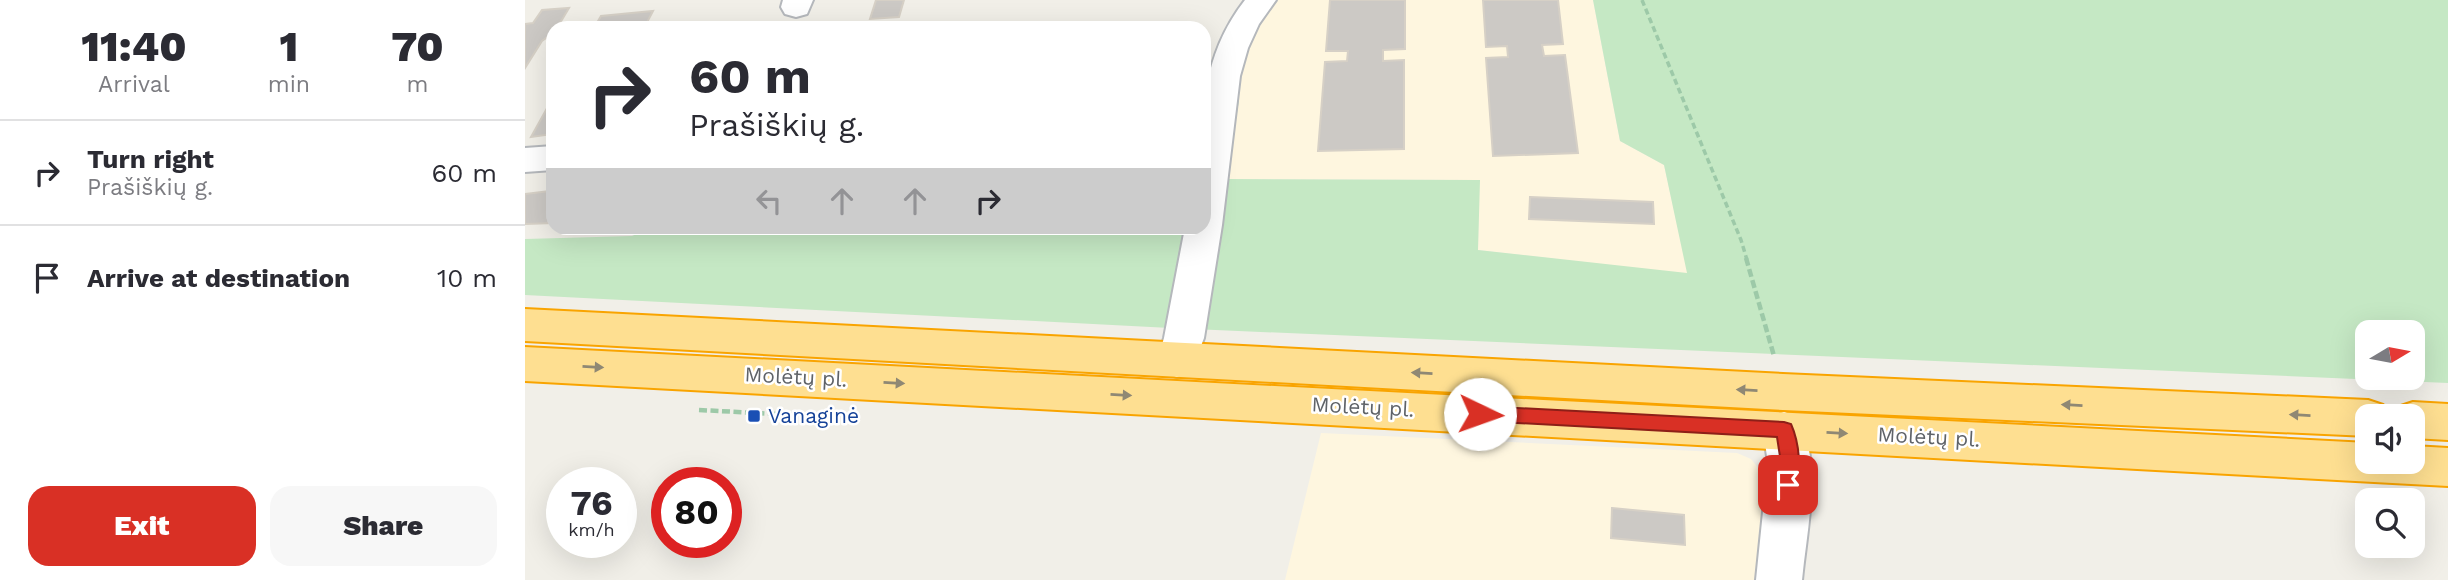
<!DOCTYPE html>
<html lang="en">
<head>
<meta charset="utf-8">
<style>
	:root { --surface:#fff; --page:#f7f7f7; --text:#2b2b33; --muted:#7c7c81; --line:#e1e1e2; --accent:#d93025 }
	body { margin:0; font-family:"Work Sans",sans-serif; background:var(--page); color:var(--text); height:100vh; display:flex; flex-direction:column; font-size:26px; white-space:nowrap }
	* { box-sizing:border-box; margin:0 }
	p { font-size:23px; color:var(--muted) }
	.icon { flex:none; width:38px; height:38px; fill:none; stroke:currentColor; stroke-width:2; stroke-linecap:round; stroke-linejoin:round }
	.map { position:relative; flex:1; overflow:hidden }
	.sheet { display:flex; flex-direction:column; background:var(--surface); width:525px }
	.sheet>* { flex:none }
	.top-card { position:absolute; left:21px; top:21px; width:665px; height:214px; border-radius:21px; box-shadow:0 7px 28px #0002; background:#fff; color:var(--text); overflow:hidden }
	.needle { width:46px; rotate:80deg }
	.controls { position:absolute; left:1830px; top:320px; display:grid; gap:14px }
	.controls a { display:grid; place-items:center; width:70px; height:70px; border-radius:14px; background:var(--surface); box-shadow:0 7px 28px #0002; font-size:35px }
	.speed { position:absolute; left:21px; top:467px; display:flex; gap:14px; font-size:35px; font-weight:700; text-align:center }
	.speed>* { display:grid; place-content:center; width:91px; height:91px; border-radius:50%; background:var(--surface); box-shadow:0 7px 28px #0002; line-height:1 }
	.speed small { font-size:18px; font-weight:400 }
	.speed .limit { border:10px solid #d22; background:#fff; color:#111 }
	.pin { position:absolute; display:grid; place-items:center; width:60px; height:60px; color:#fff; margin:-30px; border-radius:14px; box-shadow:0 4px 10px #0006 }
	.me { position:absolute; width:77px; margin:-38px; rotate:93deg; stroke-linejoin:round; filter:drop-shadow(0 0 5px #0008) }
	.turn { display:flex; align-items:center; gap:24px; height:147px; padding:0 28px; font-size:32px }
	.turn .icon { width:91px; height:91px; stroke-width:2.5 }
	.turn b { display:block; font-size:49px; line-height:60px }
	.lanes { display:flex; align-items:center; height:66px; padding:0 28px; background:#0003; justify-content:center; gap:35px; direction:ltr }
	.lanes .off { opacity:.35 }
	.eta { display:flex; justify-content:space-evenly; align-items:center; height:119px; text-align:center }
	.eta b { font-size:42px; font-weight:800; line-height:49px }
	.cta { display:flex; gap:14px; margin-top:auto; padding:14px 28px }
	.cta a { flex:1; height:80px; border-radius:21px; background:var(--accent); color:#fff; font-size:28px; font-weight:800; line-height:80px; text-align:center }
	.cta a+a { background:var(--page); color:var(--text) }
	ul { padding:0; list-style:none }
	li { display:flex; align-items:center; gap:21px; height:105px; padding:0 28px; border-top:2px solid var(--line) }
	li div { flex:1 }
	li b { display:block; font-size:26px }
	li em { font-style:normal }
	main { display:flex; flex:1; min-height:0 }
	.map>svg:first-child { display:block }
	.commercial { fill:#fef6df }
	.green { fill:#c5e8c4; fill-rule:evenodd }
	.building { fill:#ccc9c5; stroke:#d6d0c6; stroke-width:2 }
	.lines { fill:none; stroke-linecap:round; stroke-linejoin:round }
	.minor-casing { stroke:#b5b8bc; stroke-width:4 }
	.highway-casing { stroke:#f9a400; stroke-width:4 }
	.path-far1 { stroke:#9dc9a8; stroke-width:3.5; stroke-dasharray:6 3.5; stroke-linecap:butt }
	.path { stroke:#9dc9a8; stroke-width:4.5; stroke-dasharray:8 3.5; stroke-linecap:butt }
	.minor { fill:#fff; fill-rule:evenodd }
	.highway { fill:#fedf91; fill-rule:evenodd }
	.oneway { fill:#8f8874 }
	.route { fill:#d93025; stroke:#8d1f18; stroke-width:2 }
	.transit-dot { fill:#1a4fb4; stroke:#fff; stroke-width:2.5 }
	.labels { text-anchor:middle; stroke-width:5; stroke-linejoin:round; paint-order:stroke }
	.street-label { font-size:21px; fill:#5f6368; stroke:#fff }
	.transit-label { font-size:21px; fill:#164399; stroke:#fff; text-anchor:start }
</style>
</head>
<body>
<main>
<section class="sheet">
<div class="eta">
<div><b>11:40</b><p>Arrival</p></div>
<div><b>1</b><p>min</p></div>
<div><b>70</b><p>m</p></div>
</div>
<ul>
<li><svg class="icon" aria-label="right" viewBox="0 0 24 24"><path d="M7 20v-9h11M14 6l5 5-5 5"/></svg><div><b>Turn right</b><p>Prašiškių g.</p></div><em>60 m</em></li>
<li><svg class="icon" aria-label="arrive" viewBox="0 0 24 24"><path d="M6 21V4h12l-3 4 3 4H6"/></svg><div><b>Arrive at destination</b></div><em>10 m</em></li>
</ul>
<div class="cta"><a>Exit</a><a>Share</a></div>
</section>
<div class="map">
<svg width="1923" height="580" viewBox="0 0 1923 580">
	<rect width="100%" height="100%" fill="#f1efe8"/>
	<g class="commercial">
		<path d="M722,0H1068L1095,141L1139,165L1163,274L953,250L954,180L702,179L714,100L682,102L713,8Z"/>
		<path d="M796,433L1212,453L1226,459L1234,469L1239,482L1231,580H760Z"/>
	</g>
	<path class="green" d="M1068,0H1923V383L645,328L0,295V239L107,236L126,228H679V102L714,100L702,179L955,180L953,250L1162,273L1139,165L1095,141ZM1843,332H1888V378H1843Z"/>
	<g class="building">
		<path d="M351,0H379L374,17L345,19Z"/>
		<path d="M805,0H880V49L858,50V61L879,60V149L793,151L800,62L822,61L823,51H801Z"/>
		<path d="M958,0H1033L1038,44L1017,45L1019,56L1040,55L1053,153L968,156L961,58L983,57L982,46L961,47Z"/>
		<path d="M44,8L32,28H28V33L17,41L0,68V24L8,23L17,10Z"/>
		<path d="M128,11L119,28H69L76,16Z"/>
		<path d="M637,22L638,28H593Z"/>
		<path d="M26,101L28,134L6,137Z"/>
		<path d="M25,191L24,193H28V223L0,224V194Z"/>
		<path d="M1005,197L1128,202L1129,224L1004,219Z"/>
		<path d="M1087,508L1159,515L1160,545L1086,538Z"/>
	</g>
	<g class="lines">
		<g class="minor-casing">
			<g id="minor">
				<path d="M258,0H288L282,14L271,17L260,14L256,7Z"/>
				<path d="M720,0H751L734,24L723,48L715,76L697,225L679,338L666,372L652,377L638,372L632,360L639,338L660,228H679C679,144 665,71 720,0Z"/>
				<path d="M28,146V170L0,172V148Z"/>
				<path d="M1259,412L1274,417C1297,466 1282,528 1277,580H1231L1243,463L1238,430L1244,417Z"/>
			</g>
		</g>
		<g class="highway-casing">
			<g id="highway">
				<path d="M0,309L1258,374L1843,400L1858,405L1863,416H1843V436L1258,410L0,341Z"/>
				<path d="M0,347L1843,443V462H1888V446L1923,448V486L0,381Z"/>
				<path d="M1888,402L1923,404V440L1888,438V416H1869L1873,407Z"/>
			</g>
		</g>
		<path class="path-far1" d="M1117,0L1216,240L1222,260"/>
		<g class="path">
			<path d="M1221,258L1249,356"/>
			<path d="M174,410L270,415"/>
		</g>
		<use href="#minor" class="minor"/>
		<use href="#highway" class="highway"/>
	</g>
	<defs><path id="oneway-solid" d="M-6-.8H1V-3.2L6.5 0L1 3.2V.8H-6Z" transform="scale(1.75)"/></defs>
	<g class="oneway">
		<use href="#oneway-solid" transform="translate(68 367) rotate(3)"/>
		<use href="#oneway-solid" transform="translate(897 373) rotate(-177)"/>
		<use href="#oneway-solid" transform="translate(369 383) rotate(3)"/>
		<use href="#oneway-solid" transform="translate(1222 390) rotate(-177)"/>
		<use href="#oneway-solid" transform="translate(596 395) rotate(3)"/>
		<use href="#oneway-solid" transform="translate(1547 405) rotate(-177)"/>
		<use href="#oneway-solid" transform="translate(1775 415) rotate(-177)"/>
		<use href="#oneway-solid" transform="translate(1312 433) rotate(3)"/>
	</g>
	<path class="route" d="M955,406L1259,422L1266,424C1274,442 1278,473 1269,491L1263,493L1257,491L1254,485L1256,463L1252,437L955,421L948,419L946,414L948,408Z"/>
	<rect class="transit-dot" x="222" y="409" width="14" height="14" rx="3.5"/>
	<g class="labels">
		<g class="street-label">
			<text transform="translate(271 377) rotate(3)" y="7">Molėtų pl.</text>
			<text transform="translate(838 407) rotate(3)" y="7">Molėtų pl.</text>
			<text transform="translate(1404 437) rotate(3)" y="7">Molėtų pl.</text>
		</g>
		<g class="transit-label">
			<text x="243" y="423">Vanaginė</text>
		</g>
	</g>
</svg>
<div class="controls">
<a><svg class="needle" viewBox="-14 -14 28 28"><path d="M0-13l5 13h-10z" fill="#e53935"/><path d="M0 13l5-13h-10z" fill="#7c7c81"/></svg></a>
<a><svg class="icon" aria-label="sound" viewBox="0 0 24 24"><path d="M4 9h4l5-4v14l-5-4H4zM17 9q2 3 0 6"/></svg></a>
<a><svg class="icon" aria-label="search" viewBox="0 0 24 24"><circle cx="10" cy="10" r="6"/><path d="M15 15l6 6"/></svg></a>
</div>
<div class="speed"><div>76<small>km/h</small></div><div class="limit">80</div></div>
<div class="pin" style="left:1263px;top:485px;background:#d93025"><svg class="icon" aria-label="arrive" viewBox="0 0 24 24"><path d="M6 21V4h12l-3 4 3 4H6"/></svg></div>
<svg class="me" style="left:955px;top:414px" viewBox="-20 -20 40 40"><circle r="19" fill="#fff"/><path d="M0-13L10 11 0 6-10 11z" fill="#d93025"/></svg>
<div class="top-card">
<div class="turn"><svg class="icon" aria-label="right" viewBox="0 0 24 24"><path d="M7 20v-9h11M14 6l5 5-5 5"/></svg><div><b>60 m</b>Prašiškių g.</div></div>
<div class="lanes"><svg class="icon off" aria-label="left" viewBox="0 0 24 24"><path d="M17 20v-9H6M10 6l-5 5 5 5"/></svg><svg class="icon off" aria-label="ahead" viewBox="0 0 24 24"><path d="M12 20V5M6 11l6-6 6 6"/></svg><svg class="icon off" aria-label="ahead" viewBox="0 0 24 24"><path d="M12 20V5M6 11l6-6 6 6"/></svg><svg class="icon" aria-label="right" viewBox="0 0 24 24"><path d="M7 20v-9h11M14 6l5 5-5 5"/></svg></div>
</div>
</div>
</main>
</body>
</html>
